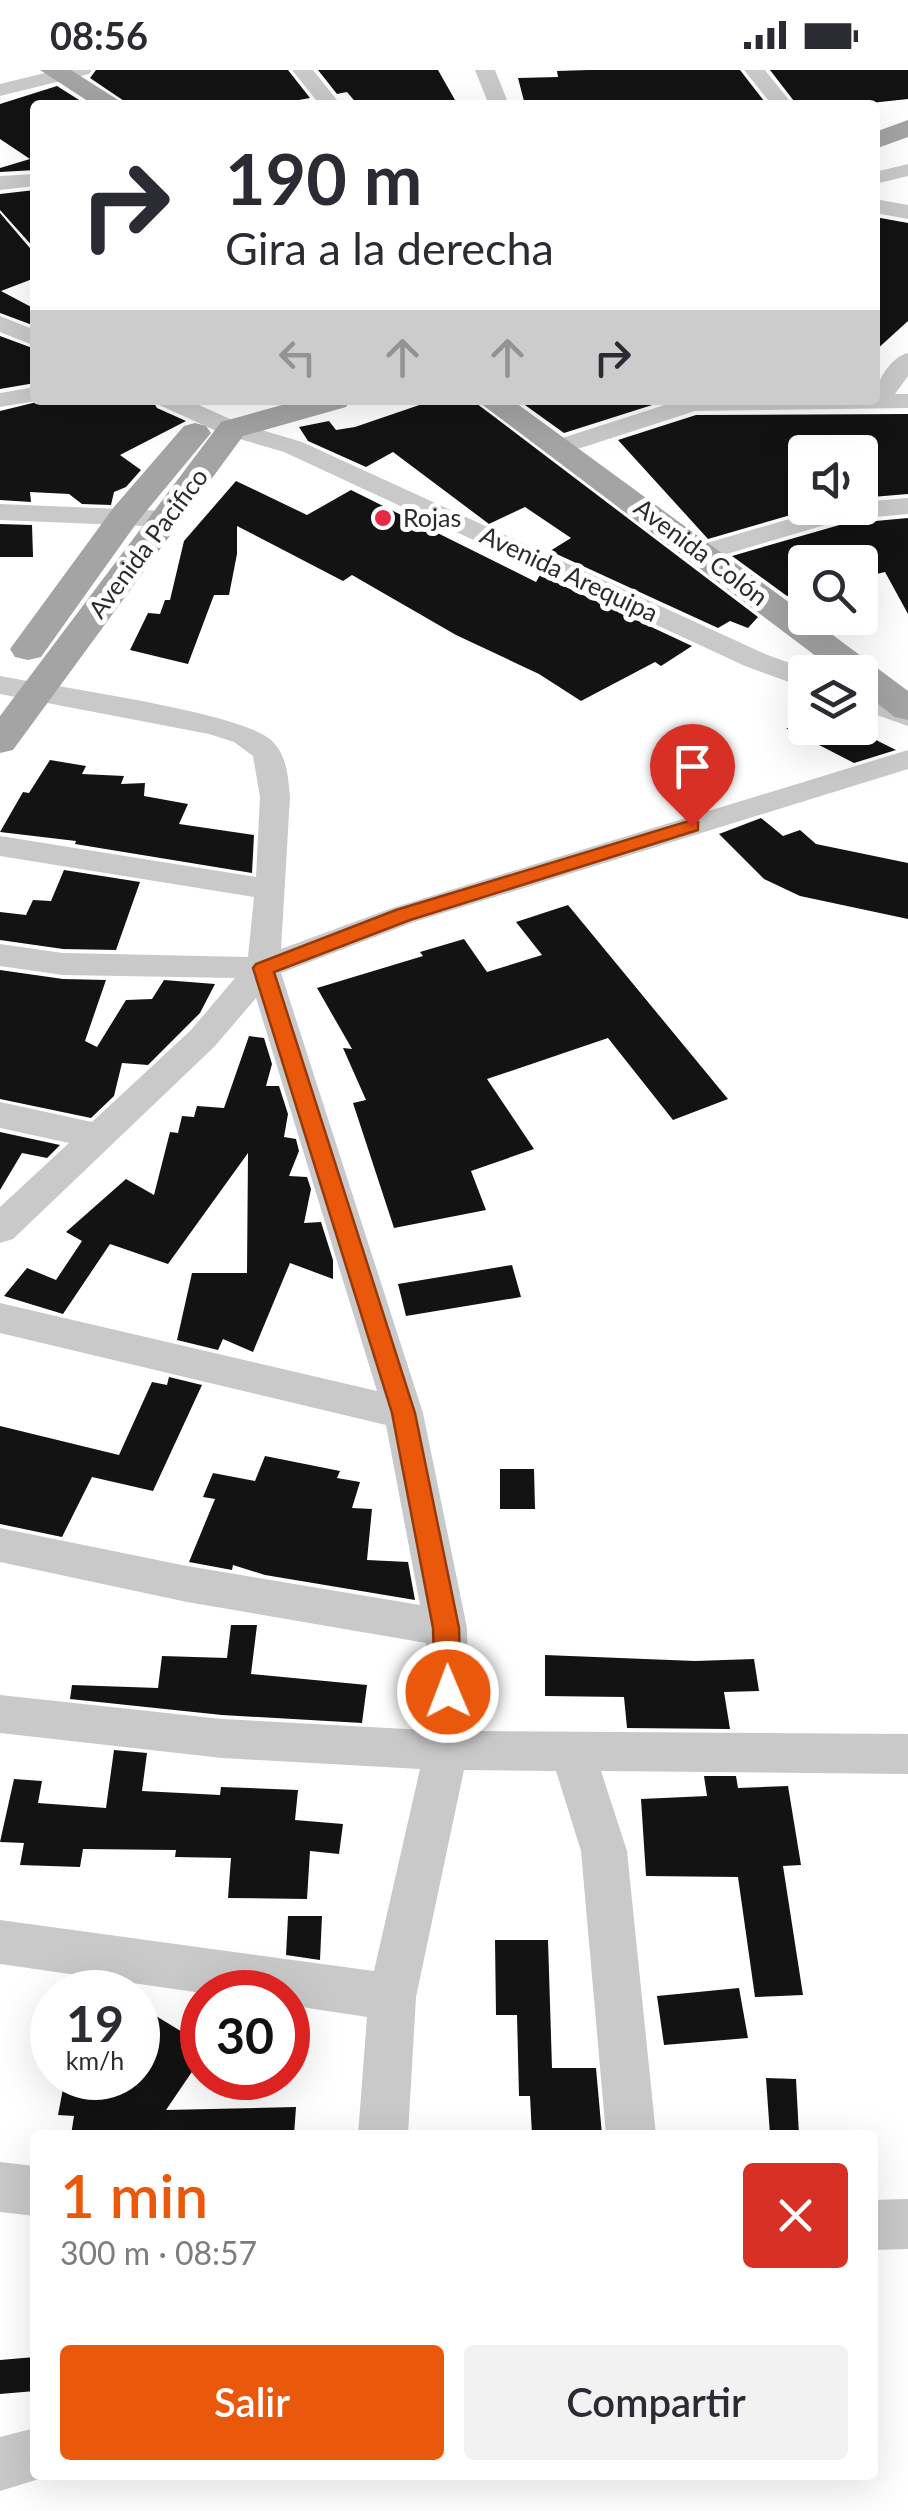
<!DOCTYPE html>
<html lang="es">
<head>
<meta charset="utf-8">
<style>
	:root { --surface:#fff; --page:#f2f2f3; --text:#2b2b33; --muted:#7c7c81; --accent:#ea580c }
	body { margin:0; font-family:Lato,sans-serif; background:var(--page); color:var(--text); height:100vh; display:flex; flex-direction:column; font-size:38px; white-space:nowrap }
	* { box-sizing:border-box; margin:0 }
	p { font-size:32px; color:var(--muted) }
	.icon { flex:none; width:55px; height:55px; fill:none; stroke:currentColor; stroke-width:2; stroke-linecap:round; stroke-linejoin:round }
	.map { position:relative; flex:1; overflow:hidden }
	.details { position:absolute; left:30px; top:2060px; width:848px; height:350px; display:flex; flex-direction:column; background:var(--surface); border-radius:10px; box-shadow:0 10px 40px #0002 }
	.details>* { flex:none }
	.banner { position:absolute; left:30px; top:30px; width:850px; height:305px; border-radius:10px; box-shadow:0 10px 40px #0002; background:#fff; color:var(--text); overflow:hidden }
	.controls { position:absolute; left:788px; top:365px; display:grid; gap:20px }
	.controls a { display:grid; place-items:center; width:90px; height:90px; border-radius:10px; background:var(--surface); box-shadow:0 10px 40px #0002; font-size:50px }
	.speed { position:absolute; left:30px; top:1900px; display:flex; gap:20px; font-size:50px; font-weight:700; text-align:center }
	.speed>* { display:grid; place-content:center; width:130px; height:130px; border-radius:50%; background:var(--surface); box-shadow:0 10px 40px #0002; line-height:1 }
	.speed small { font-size:25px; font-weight:400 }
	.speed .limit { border:15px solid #d22; background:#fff; color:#111 }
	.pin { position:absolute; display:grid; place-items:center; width:85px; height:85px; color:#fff; margin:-102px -42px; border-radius:50% 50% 50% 0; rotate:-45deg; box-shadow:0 0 10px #0007 }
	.pin .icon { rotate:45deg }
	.me { position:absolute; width:110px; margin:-55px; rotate:359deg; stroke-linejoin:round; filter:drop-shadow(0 0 8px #0008) }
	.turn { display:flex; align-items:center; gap:35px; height:210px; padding:0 30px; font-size:45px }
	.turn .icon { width:130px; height:130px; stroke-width:2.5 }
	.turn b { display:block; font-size:70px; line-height:85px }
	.lanes { display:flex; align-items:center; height:95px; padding:0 30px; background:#0003; justify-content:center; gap:50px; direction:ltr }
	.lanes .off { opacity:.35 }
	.round { display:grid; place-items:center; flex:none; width:105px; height:105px; border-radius:10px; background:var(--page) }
	.overview { display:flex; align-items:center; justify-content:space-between; height:170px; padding:0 30px }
	h1 { font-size:60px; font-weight:600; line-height:75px; color:var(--accent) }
	.cta { display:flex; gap:20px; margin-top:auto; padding:20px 30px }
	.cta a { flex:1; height:115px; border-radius:10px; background:var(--accent); color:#fff; font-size:40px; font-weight:600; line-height:115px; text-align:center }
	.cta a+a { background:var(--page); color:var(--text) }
	.status { display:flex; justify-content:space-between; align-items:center; height:70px; padding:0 50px; background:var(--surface); direction:ltr }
	.status svg { height:28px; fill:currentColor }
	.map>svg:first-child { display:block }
	.building { fill:#131313 }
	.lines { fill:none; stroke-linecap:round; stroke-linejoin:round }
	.minor { fill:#c9c9c9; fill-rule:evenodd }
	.major { fill:#a4a4a4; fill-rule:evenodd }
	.route { fill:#ea580c; stroke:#983908; stroke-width:2.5 }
	.poi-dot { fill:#e82946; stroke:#fff; stroke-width:4 }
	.labels { text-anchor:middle; stroke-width:10; stroke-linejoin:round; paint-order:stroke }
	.far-poi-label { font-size:25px; fill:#2c2c2c; stroke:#fff; text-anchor:start }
	.far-street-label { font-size:25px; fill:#2c2c2c; stroke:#fff }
</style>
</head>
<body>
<div class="status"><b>08:56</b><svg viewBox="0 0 49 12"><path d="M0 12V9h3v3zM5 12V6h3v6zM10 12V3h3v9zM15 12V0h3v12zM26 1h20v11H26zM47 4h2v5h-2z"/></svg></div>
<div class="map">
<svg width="908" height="2441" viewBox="0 0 908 2441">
	<rect width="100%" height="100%" fill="#fff"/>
	<g class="building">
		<path d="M96,0H288L310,28L271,35H130L90,8Z"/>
		<path d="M318,0H438L455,30L433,32L436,35H358L347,22L337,24Z"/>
		<path d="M588,0H740L767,35H525L518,8L558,7L557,1Z"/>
		<path d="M770,0H908V29L852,35H797Z"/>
		<path d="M57,16L87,35H42L35,31V100L0,102V98L30,89L0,69V34Z"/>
		<path d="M35,120V179L0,140V124Z"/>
		<path d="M0,143L35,184V208L1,221L35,239V256L0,243Z"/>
		<path d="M875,147L908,153V251L875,281Z"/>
		<path d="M0,266L35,279V313L0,319Z"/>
		<path d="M45,330H152L157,338L186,351L120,385L141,400L126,417L114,422L111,435L82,434L69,424L30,422L31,432L0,430V341Z"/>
		<path d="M434,330H472L758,547L748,558L730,551L718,558L550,481L571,468L525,437L489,454L393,382L366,397L308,371L299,357L329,351L336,360L355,357Z"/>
		<path d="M518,330H668L564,363Z"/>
		<path d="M908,344V424L860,428V382H805V438H815L708,469L618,370L696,345Z"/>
		<path d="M236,411L307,445L351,420L536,512L540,505L692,576L661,596L655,592L581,631L539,604L456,565L352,505L343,511L237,456V484L229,525H214L188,594L130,580L148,543L160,544L165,530H170L184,471Z"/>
		<path d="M908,448V544L885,502L860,508V492H805V522L787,526L732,486L843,454Z"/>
		<path d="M0,454L32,455L33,487H0Z"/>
		<path d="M786,658H852L896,680L854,693Z"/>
		<path d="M50,690L86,696L82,704L124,706L121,714L145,713L144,726L188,734L179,754L254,765L252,803L75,774L76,771L0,762L23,722L29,723Z"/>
		<path d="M761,748L783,766L800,760L816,774L908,793V849L800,826L764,809L719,764Z"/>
		<path d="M64,800L140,812L116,880L63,879L0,870V842L26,845L33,830L51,831Z"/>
		<path d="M568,835L728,1029L673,1050L608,968L487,1009L534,1079L471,1101L486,1140L394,1158L353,1033L366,1030L343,978L352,979L317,918L423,886L420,882L464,869L487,902L542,885L516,852Z"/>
		<path d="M0,900L63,909L106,910L85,971L97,977L126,930L152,929L164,910L215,914L200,943L148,995L122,993L114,1026L91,1048L0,1029Z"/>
		<path d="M249,966L264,968L272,994L266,1016H279L288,1044L284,1067L296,1069L299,1081L289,1106L307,1107L311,1119L304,1153L321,1152L333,1190V1209L290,1193L253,1282L223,1269L218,1280L177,1270L192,1203H247L248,1083L168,1194L110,1174L63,1244L4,1226L27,1198L56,1210L82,1171L66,1162L126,1109L154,1125L170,1062L178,1063L182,1046L194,1047L197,1036L224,1038Z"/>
		<path d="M0,1062L60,1075L47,1088L22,1083L0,1120Z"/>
		<path d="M512,1195L521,1227L406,1246L398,1214Z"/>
		<path d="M169,1307L202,1315L153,1421L92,1407L62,1467L0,1454V1356L119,1385L152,1312L167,1315Z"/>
		<path d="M265,1386L340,1401L337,1408L360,1412L352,1438L372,1439L367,1490L408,1492L415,1530L265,1505L233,1495L232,1500L189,1492L215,1429L203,1427L213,1403L255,1411Z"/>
		<path d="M500,1399H534L535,1439H500Z"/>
		<path d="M231,1555H257L251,1604L367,1615L362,1653L222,1645L70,1629L72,1615L158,1618L162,1586L227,1588Z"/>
		<path d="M545,1585L695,1591L754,1589L759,1621L724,1622L730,1659L627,1658L624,1627L545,1626Z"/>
		<path d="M114,1680L147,1683L142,1721L220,1725L221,1717L298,1720L295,1750L343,1754L339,1784L310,1781L307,1829L228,1828L231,1788L175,1787L176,1780L83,1779L80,1797L20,1795L24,1773L0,1772L14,1709L42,1711L38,1733L106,1738Z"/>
		<path d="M704,1706H736L738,1718L788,1716L801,1795L783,1796L803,1925L755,1927L738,1807L646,1806L641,1729L707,1726Z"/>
		<path d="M288,1846H322L320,1890L286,1885Z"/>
		<path d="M495,1870H548L552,1998H596L602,2065H532L530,2026H519L517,1945H496Z"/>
		<path d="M739,1918L748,1968L664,1975L657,1926Z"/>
		<path d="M138,1935L202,1974V1987L166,2040L296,2037L294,2065H71L74,2046L58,2045L65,2008H138Z"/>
		<path d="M766,2008L796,2009L799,2065H770Z"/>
		<path d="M35,2287V2321L0,2324V2290Z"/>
	</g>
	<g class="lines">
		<g class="minor">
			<path d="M57,0H92L89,4L0,26V14Z"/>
			<path d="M292,0H313L341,35H320Z"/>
			<path d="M475,0H495L509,35H489Z"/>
			<path d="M744,0H765L793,35H772Z"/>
			<path d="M908,94V106L875,114V102Z"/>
			<path d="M35,104V116L0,120V106Z"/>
			<path d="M875,129L908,135V149L875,143Z"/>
			<path d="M0,246L35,260V276L0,262Z"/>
			<path d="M908,283V306L895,324H908V338L695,341L559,385L546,377L550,372L680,330H875C875,313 890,287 908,283Z"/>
			<path d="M35,317V330H41L0,337V323Z"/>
			<path d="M156,330H188L241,354L302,372L765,584L814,602H805V618L745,596L284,382L223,364L159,335Z"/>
			<path d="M908,428V444L842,450L703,491L690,483L693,477L827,438H860V432Z"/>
			<path d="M0,434L168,441L181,449L168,457L0,450Z"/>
			<path d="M0,606C50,616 241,642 271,670C287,685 288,706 290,727L281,879L392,838L908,680V699L414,852L281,903L423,1343L467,1558L469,1661L908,1664V1704L601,1701L627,1781L656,2065H606L581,1781L556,1701L464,1700L416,1927L408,2065H358L367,1947L288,1935V1922L202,1923L0,1894V1850L374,1901L420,1699L222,1688L0,1663V1625L222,1649L425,1660L426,1573L187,1532L0,1492V1458L187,1496L420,1535L386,1355L0,1263V1233L377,1321L256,928L215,976L13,1169L0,1173V1137L69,1073L0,1058V1032L92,1052L191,960L235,908L63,905L0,896V874L63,883L248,887L254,827L0,786V766L256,807L260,727L253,686L234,672L209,664L0,624Z"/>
			<path d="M860,620L908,637V656L860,639Z"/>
			<path d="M0,2092L35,2096V2146L0,2142Z"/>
			<path d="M908,2129V2179L872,2180V2130Z"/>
			<path d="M35,2358V2405H52L0,2421V2367Z"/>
		</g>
		<g class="major">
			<path d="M40,0H71L126,35H94Z"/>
			<path d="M908,50V67L875,79V62Z"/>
			<path d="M300,330H351L346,337L243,366L13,680L0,683V646L221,352Z"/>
			<path d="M476,330H512L805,544V548H810L908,621V650L895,647L860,620V602H837Z"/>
			<path d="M195,353L206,356L211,363L138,451L41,587L28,590L15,587L10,579L114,437L184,356Z"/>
		</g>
	</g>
	<path class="route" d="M692,750L698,752V760L410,850L274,902L415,1343L459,1558L461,1622L458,1630L448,1633L439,1630L435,1622L433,1558L392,1343L253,898L256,894L396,840Z"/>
	<circle class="poi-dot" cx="383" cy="448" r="10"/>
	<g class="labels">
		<g class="far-poi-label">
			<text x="403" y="457">Rojas</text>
		</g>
		<g class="far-street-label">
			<text transform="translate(148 473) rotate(-53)" y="9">Avenida Pacifico</text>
			<text transform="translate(701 482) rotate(37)" y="9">Avenida Colón</text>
			<text transform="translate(569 504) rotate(25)" y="9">Avenida Arequipa</text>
		</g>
	</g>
</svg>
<div class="controls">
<a><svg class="icon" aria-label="sound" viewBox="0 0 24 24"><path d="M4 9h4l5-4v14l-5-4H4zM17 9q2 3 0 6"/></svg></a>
<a><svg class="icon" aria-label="search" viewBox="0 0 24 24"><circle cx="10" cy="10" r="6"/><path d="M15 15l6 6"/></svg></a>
<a><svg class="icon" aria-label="layers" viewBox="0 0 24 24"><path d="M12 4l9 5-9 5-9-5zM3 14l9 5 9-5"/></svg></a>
</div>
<div class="speed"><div>19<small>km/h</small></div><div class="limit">30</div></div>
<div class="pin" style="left:692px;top:756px;background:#d93025"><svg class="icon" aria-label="arrive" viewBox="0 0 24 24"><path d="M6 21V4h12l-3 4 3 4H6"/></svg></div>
<svg class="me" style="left:448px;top:1622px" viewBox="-20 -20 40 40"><circle r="17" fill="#ea580c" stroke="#fff" stroke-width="3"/><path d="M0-11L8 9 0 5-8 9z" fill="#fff"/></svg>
<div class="banner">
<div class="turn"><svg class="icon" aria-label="right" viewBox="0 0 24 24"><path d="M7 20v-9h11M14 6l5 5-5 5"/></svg><div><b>190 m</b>Gira a la derecha</div></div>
<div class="lanes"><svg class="icon off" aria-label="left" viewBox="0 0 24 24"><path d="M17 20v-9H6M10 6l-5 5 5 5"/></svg><svg class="icon off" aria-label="ahead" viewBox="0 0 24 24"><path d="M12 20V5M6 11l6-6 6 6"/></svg><svg class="icon off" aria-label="ahead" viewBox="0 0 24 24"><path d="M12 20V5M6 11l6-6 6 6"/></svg><svg class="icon" aria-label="right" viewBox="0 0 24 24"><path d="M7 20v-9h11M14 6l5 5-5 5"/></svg></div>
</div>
<section class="details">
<div class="overview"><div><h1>1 min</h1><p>300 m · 08:57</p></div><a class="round" style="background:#d93025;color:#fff"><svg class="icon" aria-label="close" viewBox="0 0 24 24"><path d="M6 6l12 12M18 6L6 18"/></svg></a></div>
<div class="cta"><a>Salir</a><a>Compartir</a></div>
</section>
</div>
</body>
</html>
